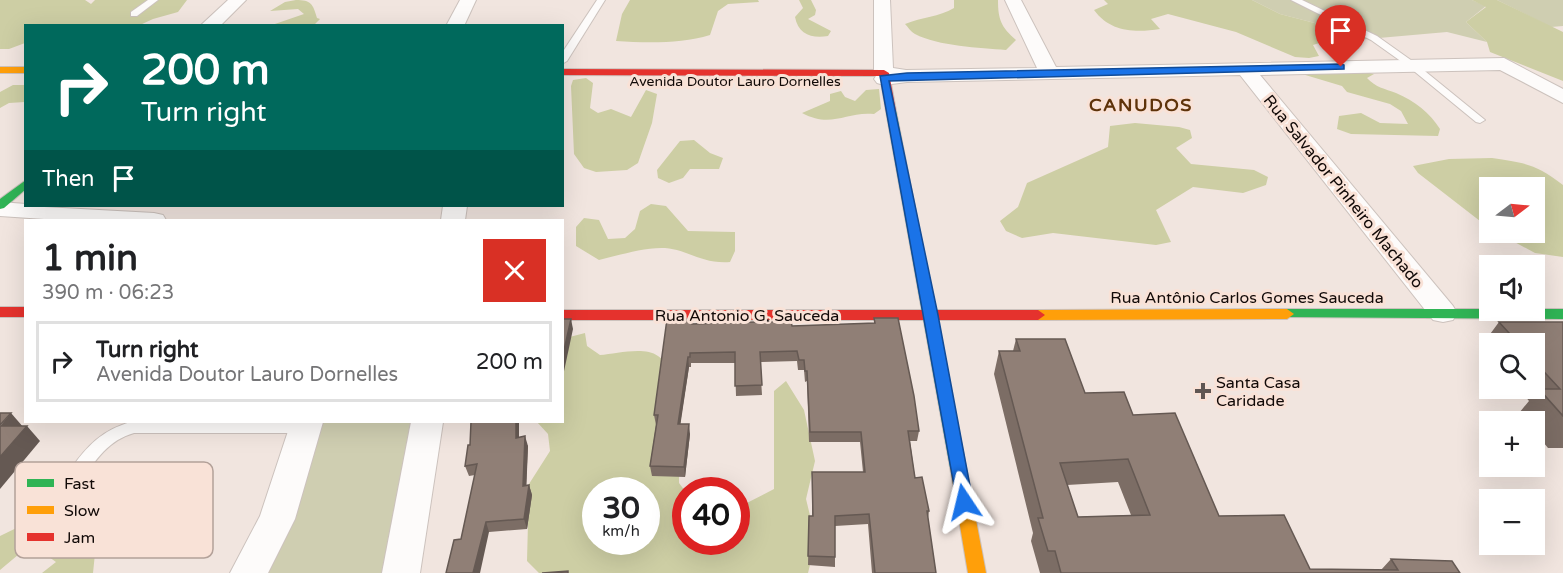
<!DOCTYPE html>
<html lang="en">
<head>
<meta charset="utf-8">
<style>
	:root { --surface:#fff; --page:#f6f6f6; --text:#202124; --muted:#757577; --line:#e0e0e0 }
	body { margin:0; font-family:"Varela Round",sans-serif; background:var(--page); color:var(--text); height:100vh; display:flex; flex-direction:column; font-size:22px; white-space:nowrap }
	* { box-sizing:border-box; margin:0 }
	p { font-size:20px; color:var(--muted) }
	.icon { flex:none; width:33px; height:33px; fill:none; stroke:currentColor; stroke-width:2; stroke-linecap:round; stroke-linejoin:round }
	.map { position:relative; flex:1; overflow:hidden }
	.sheet { position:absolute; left:24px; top:219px; width:540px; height:204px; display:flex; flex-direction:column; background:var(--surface); border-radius:0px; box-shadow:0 6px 24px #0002 }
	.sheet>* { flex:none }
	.banner { position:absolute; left:24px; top:24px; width:540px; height:183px; border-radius:0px; box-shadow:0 6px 24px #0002; background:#00695c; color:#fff; overflow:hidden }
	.needle { width:39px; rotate:74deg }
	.tools { position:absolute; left:1479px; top:177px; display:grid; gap:12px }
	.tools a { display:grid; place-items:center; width:66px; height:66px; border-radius:0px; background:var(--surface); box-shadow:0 6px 24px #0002; font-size:30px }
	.speed { position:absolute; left:582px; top:477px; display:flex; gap:12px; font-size:30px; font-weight:700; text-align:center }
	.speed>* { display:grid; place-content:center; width:78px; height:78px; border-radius:50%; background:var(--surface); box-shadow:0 6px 24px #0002; line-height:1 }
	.speed small { font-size:15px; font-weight:400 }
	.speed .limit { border:9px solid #d22; background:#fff; color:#111 }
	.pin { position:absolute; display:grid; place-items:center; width:51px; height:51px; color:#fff; margin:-62px -26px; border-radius:50% 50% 50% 0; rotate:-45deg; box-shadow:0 0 6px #0007 }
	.pin .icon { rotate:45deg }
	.me { position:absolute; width:66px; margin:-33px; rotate:350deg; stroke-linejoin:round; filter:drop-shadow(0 0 4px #0008) }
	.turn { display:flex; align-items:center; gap:21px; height:126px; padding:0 18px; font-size:27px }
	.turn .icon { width:78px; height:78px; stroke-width:2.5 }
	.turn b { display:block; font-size:42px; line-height:51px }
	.then { display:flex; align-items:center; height:57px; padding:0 18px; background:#0003; gap:12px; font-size:22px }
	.round { display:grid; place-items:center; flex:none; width:63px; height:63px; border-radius:0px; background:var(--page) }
	.summary { display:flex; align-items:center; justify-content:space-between; height:102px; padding:0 18px }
	h1 { font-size:36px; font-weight:700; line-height:45px }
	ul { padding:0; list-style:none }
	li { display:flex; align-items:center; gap:18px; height:81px; margin:0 12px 9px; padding:0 6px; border:3px solid var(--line); border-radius:0px }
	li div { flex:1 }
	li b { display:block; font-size:22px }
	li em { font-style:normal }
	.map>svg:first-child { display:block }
	.green { fill:#cfceb1 }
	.forest { fill:#cdcea4; fill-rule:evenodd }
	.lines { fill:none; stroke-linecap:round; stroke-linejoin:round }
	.lane-casing { stroke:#ccc2bd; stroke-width:2 }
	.street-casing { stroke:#ccc2bd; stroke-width:2 }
	.fast-casing { stroke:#ccc2bd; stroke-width:2 }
	.slow-casing { stroke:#ccc2bd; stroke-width:2 }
	.jam-casing { stroke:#ccc2bd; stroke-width:2 }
	.lane { fill:#fdfbfa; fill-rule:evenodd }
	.street { fill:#fdfbfa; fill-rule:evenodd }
	.fast { fill:#30b455; fill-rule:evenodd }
	.slow { fill:#ff9f0a; fill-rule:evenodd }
	.jam { fill:#e5322d; fill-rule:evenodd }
	.wall { fill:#7c6d65; fill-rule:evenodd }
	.shaded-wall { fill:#655953 }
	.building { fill:#907f76; stroke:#655953; stroke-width:1.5; fill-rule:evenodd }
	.route { fill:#1a73e8; stroke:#114b97; stroke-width:1.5 }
	.poi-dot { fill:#5f5653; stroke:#f9e2d7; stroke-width:2 }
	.labels { text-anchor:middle; stroke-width:6; stroke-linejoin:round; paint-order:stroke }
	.far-street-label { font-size:14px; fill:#110907; stroke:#f9e2d7 }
	.street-label { font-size:16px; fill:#110907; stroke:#f9e2d7 }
	.poi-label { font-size:16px; fill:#110907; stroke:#f9e2d7; text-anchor:start }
	.far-district-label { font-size:18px; font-weight:bold; letter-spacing:1.5px; fill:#5e330a; stroke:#f9e2d7 }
	.key { fill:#f9e2d7; stroke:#b3a199; stroke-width:1.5 }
	.key-label { font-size:16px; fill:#110907 }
</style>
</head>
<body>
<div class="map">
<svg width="1563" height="573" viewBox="0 0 1563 573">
	<rect width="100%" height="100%" fill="#f1e5df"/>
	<g class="green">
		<path d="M1252,0H1472L1486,6L1466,22L1487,42L1447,32L1356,40L1330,27L1280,14Z"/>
		<path d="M1497,0H1563V26L1551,27Z"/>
		<path d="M322,422H413L400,526L386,573H264L311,463Z"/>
	</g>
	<g class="forest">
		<path d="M0,0H85L91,4L95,0H187L178,12L153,19L140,25L26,26L25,43L9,49H0Z"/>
		<path d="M296,0C311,0 313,4 317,18L320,19L314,25H272L304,14L298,9L270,11L285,2Z"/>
		<path d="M630,0H758L759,2L728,4L718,11L710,35C681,44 646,43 616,41L622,14Z"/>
		<path d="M799,0H811L816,10L815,15L808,19L831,31L828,36C812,39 798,34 795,17L803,8Z"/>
		<path d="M954,0H998C998,19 1001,27 1016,40L1006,50C980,48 938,46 915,34C911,32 908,27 905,24C922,17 939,17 954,8Z"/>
		<path d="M1104,0H1252L1280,14L1330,27L1340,32L1338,37L1313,45L1319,56L1309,58L1295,57L1236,32L1168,14L1151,19L1160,29C1135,33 1110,32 1094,10L1108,4Z"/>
		<path d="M1472,0H1497L1563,32V81L1490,52L1487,42L1466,22L1486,7Z"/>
		<path d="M1360,71L1374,74L1367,78C1375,87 1385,89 1396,93C1415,101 1430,113 1440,129L1438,136L1351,134L1337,129L1339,116L1361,113L1380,123L1408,124L1401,111L1390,104L1347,92L1342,86L1302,74Z"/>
		<path d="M586,78L593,83L590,108L598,113L611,109L631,117L646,90L657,94L652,123L638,163L627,170L596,172L584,168L574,154L571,86L573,80Z"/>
		<path d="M13,85H25V102L9,103L0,108V92Z"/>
		<path d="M879,89L881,109L874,114C846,111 832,129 802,113L830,101V94L841,91L845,97L855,101L866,90Z"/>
		<path d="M1135,123L1179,127L1190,130L1192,138L1176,148L1191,164L1254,170L1268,177L1266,185L1243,193L1193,187L1156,210L1171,242L1156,245L1053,233L1022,238L1006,231L1000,221L1018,207L1027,183L1108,147L1110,126Z"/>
		<path d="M694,140L710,153L723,158L719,169H690L683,178L669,183L658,178L657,170L680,141Z"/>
		<path d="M1492,158C1525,163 1536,164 1563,185V257L1535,253L1498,233L1534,232V188H1490L1489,228L1418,173L1413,166L1449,159Z"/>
		<path d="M651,204L666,206L688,231L735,232V251L730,262C701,264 689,250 665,248C644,247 620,255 599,260L576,246V227L584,218L599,220L608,239L625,238L635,229L640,211Z"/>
		<path d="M585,333L587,346L600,355C616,354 644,346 658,356C687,374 679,452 679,483L685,491L686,542H736L737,508L774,489V391L786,381L804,410L815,461L806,499L816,540L808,573H539L527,561L529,484L550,451L548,434L537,422H562V339ZM596,490H646V542H596Z"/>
		<path d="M88,512L98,524L93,573H42L56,562L31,544L0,570V536L39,517Z"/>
	</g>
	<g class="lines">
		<g class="lane-casing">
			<g id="lane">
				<path d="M148,0H158L137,16H131V12Z"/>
				<path d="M597,0H605L567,61L562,64V53Z"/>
				<path d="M1291,0H1302L1377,36L1415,63L1485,120L1480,123L1476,122L1409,67L1371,40Z"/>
				<path d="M131,422H307L313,427L311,431L305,433H134C109,440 96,459 82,480L76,482L70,480L68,475L70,470C87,446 102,430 131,422Z"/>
			</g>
		</g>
		<g class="street-casing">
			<g id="street">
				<path d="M228,0H246L220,26H200Z"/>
				<path d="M460,0H476L464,26H446Z"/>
				<path d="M874,0H890L893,68L906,70L1037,68L1005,0H1021L1056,67L1504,58L1563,89V103L1500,70L1260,75L1453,306L1457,313L1453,320L1443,322L1433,320L1240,75L907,82L884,85L877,83L874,79L876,76L874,73Z"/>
				<path d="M0,202L26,204V206L154,213L163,215L166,220H59L0,216Z"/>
				<path d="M443,206H467L465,220H441Z"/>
				<path d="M291,422H323L295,519L268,573H230L260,516Z"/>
				<path d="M411,422H443L420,573H382Z"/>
			</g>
		</g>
		<g class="fast-casing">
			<g id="fast">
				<path d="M891,108L896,111L966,467L964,472L958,474L952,472L950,467L886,111Z"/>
				<path d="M26,180V189L4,208L0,209V199Z"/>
				<path d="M1287,309H1563V319L1282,317L1280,314L1282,311Z"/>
			</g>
		</g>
		<g class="slow-casing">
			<g id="slow">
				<rect x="0" y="67" width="26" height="6"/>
				<path d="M1287,309L1294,314L1287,319L1038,320L1031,315L1038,310Z"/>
				<path d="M958,460L964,462L966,467L986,573H968L950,467L952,462Z"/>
			</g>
		</g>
		<g class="jam-casing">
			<g id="jam">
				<path d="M562,69L884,70L889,73L896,111L891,114L886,111L880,76L562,75Z"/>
				<rect x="0" y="307" width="26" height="10"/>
				<path d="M562,310H1038L1045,315L1038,320H562Z"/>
			</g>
		</g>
		<use href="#lane" class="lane"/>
		<use href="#street" class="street"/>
		<use href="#fast" class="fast"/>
		<use href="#slow" class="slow"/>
		<use href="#jam" class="jam"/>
	</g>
	<g class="wall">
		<path d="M874,318L919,431L917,441H910L915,478L929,511L928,518L936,573H872L868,524L835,526V567L808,565L809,516H812V472H863L860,442H809L807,381L805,382L804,370H798L797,361L760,362L762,395L736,396L735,363H691V367H689L680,424L690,434L685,477L652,476L650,466L656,425L654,415L692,319L693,324L792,326L874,323Z"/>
		<path d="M1499,322H1563V448H1548L1534,431V422H1526L1519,413L1529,401L1518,388H1534V344H1490V355L1482,345Z"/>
		<path d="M1016,339L1085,393L1133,415L1219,516L1310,569L1381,570L1391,559L1460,573H1040L1031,541L1033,533L994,374L999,351H1013ZM1118,482L1131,515L1078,517L1067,485Z"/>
		<path d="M471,422H519V437L528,446L526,486L529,485L532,495L527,529L489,532L461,539L475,475L469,476L465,466L470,445Z"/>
	</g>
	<g class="shaded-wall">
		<path d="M571,319L573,329L563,376L562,359Z"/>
		<path d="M688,357L689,367L679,434L678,424Z"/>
		<path d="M11,413L24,428L0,426Z"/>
		<path d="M516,422H519V448L516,438Z"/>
		<path d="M689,424L690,434L685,477L684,467Z"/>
		<path d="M27,426L40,441L0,489V457Z"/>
		<path d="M525,436L528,446L526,496L523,486Z"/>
		<path d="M529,485L532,495L527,529L524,519Z"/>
		<path d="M486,522L489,532L480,573H473Z"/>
	</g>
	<g class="building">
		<path d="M874,318H898L914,396L919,431H908L915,478L922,477L929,511H927L936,573H875L869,514L835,516V557L808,556L809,516H813L812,472H865L861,432H810L807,371H805L804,360H799L797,351L760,352L762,385L735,386V352L690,353V357H688L678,424H689L684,467L650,466L658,415H654L667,319H692V324L791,321L792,326L875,323Z"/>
		<path d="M562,319H571L562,359Z"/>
		<path d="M1499,322H1563V416L1539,389H1560L1534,361V344H1519Z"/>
		<path d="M1016,339H1065L1085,393L1124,392L1133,415L1175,413L1219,516L1284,515L1310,569L1398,570L1391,559L1452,561L1460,573H1061L1055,551H1048L1038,518H1043L999,351H1020ZM1128,459L1150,515L1078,517L1060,463Z"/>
		<path d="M0,413H11L0,425Z"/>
		<path d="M471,422H516V438L525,436L523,486L529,485L524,519L486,522L473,573H446L454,540L461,539L477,464L465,466L468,445H470Z"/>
		<path d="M0,426H27L0,457Z"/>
		<path d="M568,571V573H542Z"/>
	</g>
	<path class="route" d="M1341,64L1344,65V69L889,81L938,315L973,502L971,508L964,510L958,508L880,76L907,73Z"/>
	<path class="poi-dot" d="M1200 382h6v6h6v6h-6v6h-6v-6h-6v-6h6z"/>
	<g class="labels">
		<g class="far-street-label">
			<text x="735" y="86">Avenida Doutor Lauro Dornelles</text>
		</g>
		<g class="street-label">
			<text transform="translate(1344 191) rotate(51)" y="6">Rua Salvador Pinheiro Machado</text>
			<text x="1247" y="303">Rua Antônio Carlos Gomes Sauceda</text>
			<text x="747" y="321">Rua Antonio G. Sauceda</text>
		</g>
		<g class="poi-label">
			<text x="1216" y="388">Santa Casa<tspan x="1216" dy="18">Caridade</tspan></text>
		</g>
		<g class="far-district-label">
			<text x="1141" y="111">CANUDOS</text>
		</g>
	</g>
	<rect x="15" y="462" width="198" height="96" rx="9" class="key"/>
	<rect x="27" y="479" width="27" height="8" fill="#30b455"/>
	<rect x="27" y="506" width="27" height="8" fill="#ff9f0a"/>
	<rect x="27" y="533" width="27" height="8" fill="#e5322d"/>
	<g class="key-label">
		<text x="64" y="489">Fast</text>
		<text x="64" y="516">Slow</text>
		<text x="64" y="543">Jam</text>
	</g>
</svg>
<div class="tools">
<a><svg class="needle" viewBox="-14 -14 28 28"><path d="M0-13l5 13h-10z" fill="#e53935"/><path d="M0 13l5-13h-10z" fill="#757577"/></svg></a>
<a><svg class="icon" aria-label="sound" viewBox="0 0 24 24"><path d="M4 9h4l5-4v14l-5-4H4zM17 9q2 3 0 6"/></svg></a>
<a><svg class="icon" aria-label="search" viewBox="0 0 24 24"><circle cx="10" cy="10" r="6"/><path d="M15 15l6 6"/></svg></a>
<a>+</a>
<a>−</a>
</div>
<div class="speed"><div>30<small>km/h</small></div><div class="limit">40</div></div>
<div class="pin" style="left:1341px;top:67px;background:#d93025"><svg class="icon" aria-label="arrive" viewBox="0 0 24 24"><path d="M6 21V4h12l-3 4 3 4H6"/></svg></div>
<svg class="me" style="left:964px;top:502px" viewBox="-20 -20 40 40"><path d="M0-17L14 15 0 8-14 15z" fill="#1a73e8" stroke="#fff" stroke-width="4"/></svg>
<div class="banner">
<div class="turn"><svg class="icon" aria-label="right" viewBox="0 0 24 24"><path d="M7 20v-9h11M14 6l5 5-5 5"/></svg><div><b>200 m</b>Turn right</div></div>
<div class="then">Then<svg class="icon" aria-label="arrive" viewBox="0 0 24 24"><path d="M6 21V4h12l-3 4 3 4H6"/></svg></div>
</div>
<section class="sheet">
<div class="summary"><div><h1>1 min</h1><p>390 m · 06:23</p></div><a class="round" style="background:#d93025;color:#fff"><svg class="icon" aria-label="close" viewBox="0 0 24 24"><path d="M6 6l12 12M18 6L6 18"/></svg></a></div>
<ul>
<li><svg class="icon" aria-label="right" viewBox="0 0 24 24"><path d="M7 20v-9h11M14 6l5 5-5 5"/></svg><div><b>Turn right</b><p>Avenida Doutor Lauro Dornelles</p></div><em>200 m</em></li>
</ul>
</section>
</div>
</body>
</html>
